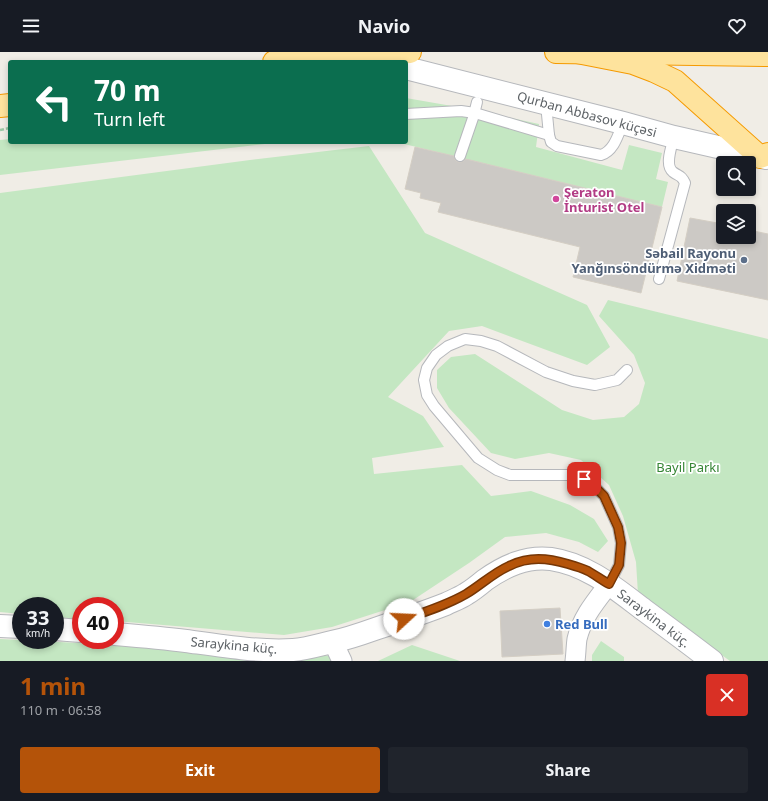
<!DOCTYPE html>
<html lang="en">
<head>
<meta charset="utf-8">
<style>
	:root { --surface:#171b24; --page:#20242c; --text:#f1f3f6; --muted:#9ea1a6; --accent:#b45309 }
	body { margin:0; font-family:"Noto Sans",sans-serif; background:var(--page); color:var(--text); height:100vh; display:flex; flex-direction:column; font-size:15px; white-space:nowrap }
	* { box-sizing:border-box; margin:0 }
	p { font-size:13px; color:var(--muted) }
	.icon { flex:none; width:22px; height:22px; fill:none; stroke:currentColor; stroke-width:2; stroke-linecap:round; stroke-linejoin:round }
	.map { position:relative; height:609px; overflow:hidden }
	.side { display:flex; flex-direction:column; background:var(--surface); flex:1 }
	.side>* { flex:none }
	.top-card { position:absolute; left:8px; top:8px; width:400px; height:84px; border-radius:4px; box-shadow:0 2px 6px #0003; background:#0b6e4f; color:#fff; overflow:hidden }
	.controls { position:absolute; left:716px; top:104px; display:grid; gap:8px }
	.controls a { display:grid; place-items:center; width:40px; height:40px; border-radius:4px; background:var(--surface); box-shadow:0 2px 6px #0003; font-size:20px }
	.speed { position:absolute; left:12px; top:545px; display:flex; gap:8px; font-size:20px; font-weight:700; text-align:center }
	.speed>* { display:grid; place-content:center; width:52px; height:52px; border-radius:50%; background:var(--surface); box-shadow:0 2px 6px #0003; line-height:1 }
	.speed small { font-size:10px; font-weight:400 }
	.speed .limit { border:6px solid #d22; background:#fff; color:#111 }
	.pin { position:absolute; display:grid; place-items:center; width:34px; height:34px; color:#fff; margin:-17px; border-radius:8px; box-shadow:0 2px 6px #0006 }
	.me { position:absolute; width:44px; margin:-22px; rotate:70deg; stroke-linejoin:round; filter:drop-shadow(0 0 3px #0008) }
	.turn { display:flex; align-items:center; gap:14px; height:84px; padding:0 20px; font-size:18px }
	.turn .icon { width:52px; height:52px; stroke-width:2.5 }
	.turn b { display:block; font-size:28px; line-height:34px }
	.round { display:grid; place-items:center; flex:none; width:42px; height:42px; border-radius:4px; background:var(--page) }
	.head { display:flex; align-items:center; justify-content:space-between; height:68px; padding:0 20px }
	h1 { font-size:24px; font-weight:700; line-height:30px; color:var(--accent) }
	.button { display:flex; gap:8px; margin-top:auto; padding:8px 20px }
	.button a { flex:1; height:46px; border-radius:4px; background:var(--accent); color:#fff; font-size:16px; font-weight:700; line-height:46px; text-align:center }
	.button a+a { background:var(--page); color:var(--text) }
	header { display:flex; justify-content:space-between; align-items:center; height:52px; padding:0 20px; background:var(--surface); font-size:18px; font-weight:700 }
	.map>svg:first-child { display:block }
	.green { fill:#c4e7c2 }
	.building { fill:#ccc9c5; stroke:#d4cec4 }
	.lines { fill:none; stroke-linecap:round; stroke-linejoin:round }
	.service-casing { stroke:#b6b8bc; stroke-width:12 }
	.minor-casing { stroke:#b6b8bc; stroke-width:21 }
	.tertiary-casing { stroke:#b6b8bc; stroke-width:24 }
	.trunk-casing { stroke:#f59a00; stroke-width:24 }
	.path { stroke:#9bc8a6; stroke-width:2.5; stroke-dasharray:4 2; stroke-linecap:butt }
	.service { stroke:#fff; stroke-width:10 }
	.minor { stroke:#fff; stroke-width:19 }
	.tertiary { stroke:#fff; stroke-width:22 }
	.trunk { stroke:#fee39d; stroke-width:22 }
	.route-casing { stroke:#753606; stroke-width:10 }
	.route { stroke:#b45309; stroke-width:7 }
	.hotel-dot { fill:#d1479c; stroke:#fff; stroke-width:1.5 }
	.service-dot { fill:#5c6f8a; stroke:#fff; stroke-width:1.5 }
	.shop-dot { fill:#3f7fe0; stroke:#fff; stroke-width:1.5 }
	.labels { text-anchor:middle; stroke-width:3.5; stroke-linejoin:round; paint-order:stroke }
	.street-label { font-size:13px; fill:#5d6266; stroke:#fff }
	.hotel-label { font-size:13px; font-weight:bold; fill:#b23c85; stroke:#fff; text-anchor:start }
	.service-label { font-size:13px; font-weight:bold; fill:#4e5e75; stroke:#fff; text-anchor:end }
	.park-label { font-size:13px; fill:#368535; stroke:#fff }
	.shop-label { font-size:13px; font-weight:bold; fill:#366cbe; stroke:#fff; text-anchor:start }
</style>
</head>
<body>
<header><svg class="icon" aria-label="menu" viewBox="0 0 24 24"><path d="M4 6h16M4 12h16M4 18h16"/></svg>Navio<svg class="icon" aria-label="heart" viewBox="0 0 24 24"><path d="M12 20l-8-8c-3-5 5-10 8-4 3-6 11-1 8 4z"/></svg></header>
<div class="map">
<svg width="768" height="609" viewBox="0 0 768 609">
	<rect width="100%" height="100%" fill="#f0ede6"/>
	<g class="green">
		<path d="M406,46L475,58L539,72L536,95L622,118L629,93L662,101L656,127L668,130L662,155L396,90H406Z"/>
		<path d="M10,87V90H282L0,123V88Z"/>
		<path d="M369,94L425,181L587,253L610,295L587,313L482,274L449,279L388,345L423,364L444,395L372,406L374,422L462,413L491,444L531,439L570,453L594,467L608,489L598,500L579,490L546,481L505,485L469,511L410,550L332,575L284,583L115,569V554H81V567L55,565V554H21V562L0,560V141L250,108Z"/>
		<path d="M608,248L768,287V609H730L638,542L636,510L623,464L609,433L581,408L549,401L515,407L491,401L449,356L437,336V318L451,305L475,302L562,358L593,368L624,365L639,352L645,331L634,303L599,264Z"/>
		<path d="M0,587L334,604L336,609H0Z"/>
		<path d="M601,589L624,605V609H592V603Z"/>
		<path d="M412,593L460,609H378Z"/>
	</g>
	<g class="building">
		<path d="M415,95L454,104L455,108L458,110H462L466,107L662,155L641,241L573,225L580,195L438,160L441,151L420,146L421,141L405,137Z"/>
		<path d="M690,166L723,172V185H749V178L768,182V248L677,229Z"/>
		<path d="M560,556L563,602L502,605L500,559Z"/>
	</g>
	<g class="lines">
		<g class="service-casing">
			<g id="service">
				<path d="M546,52L549,83L551,90L557,94L601,103C614,99 618,83 623,71"/>
				<path d="M406,62L461,59L475,61L549,83"/>
				<path d="M460,104L473,66L477,50"/>
				<path d="M659,227L685,131C681,123 680,125 673,120C664,113 672,94 674,85"/>
				<path d="M609,532L619,513L621,491L618,475L604,444L594,434L584,427L570,423H510L497,418L478,406L434,354L427,343L424,328L427,316L436,303L448,294L465,287L481,289L497,294L546,320L573,329L595,333L617,328L627,318"/>
			</g>
		</g>
		<g class="minor-casing">
			<g id="minor">
				<path d="M333,590L342,609"/>
				<path d="M575,609C576,602 576,594 577,587C582,565 596,549 609,532"/>
			</g>
		</g>
		<g class="tertiary-casing">
			<g id="tertiary">
				<path d="M406,16L623,71L674,85L766,106"/>
				<path d="M0,574L21,575"/>
				<path d="M55,577L81,579"/>
				<path d="M115,582C139,584 163,586 186,589C222,594 258,600 293,598C306,597 319,593 332,590C346,587 361,582 375,577C399,569 423,561 446,552C452,549 460,546 466,542C473,538 479,533 485,528C505,514 526,504 551,507C587,512 616,537 644,558C667,575 690,592 712,609"/>
			</g>
		</g>
		<g class="trunk-casing">
			<g id="trunk">
				<path d="M556,0L768,3"/>
				<path d="M577,0L633,11L654,19L675,29L760,105L768,102"/>
				<path d="M274,10L353,3L410,0"/>
				<path d="M0,54L10,53"/>
			</g>
		</g>
		<path class="path" d="M0,78L10,76"/>
		<use href="#service" class="service"/>
		<use href="#minor" class="minor"/>
		<use href="#tertiary" class="tertiary"/>
		<use href="#trunk" class="trunk"/>
	</g>
	<g class="lines">
		<g class="route-casing">
			<path id="route" d="M404,567C425,560 447,553 466,542C481,533 493,521 509,514C529,504 548,506 568,512C575,514 582,516 588,519C595,523 602,528 609,532L619,513L621,491L618,475L604,444L594,434L584,427"/>
		</g>
		<use href="#route" class="route"/>
	</g>
	<circle class="hotel-dot" cx="556" cy="147" r="4"/>
	<circle class="service-dot" cx="744" cy="208" r="4"/>
	<circle class="shop-dot" cx="547" cy="572" r="4"/>
	<g class="labels">
		<g class="street-label">
			<text transform="translate(587 62) rotate(15)" y="5">Qurban Abbasov küçəsi</text>
			<text transform="translate(654 566) rotate(37)" y="5">Saraykina küç.</text>
			<text transform="translate(234 593) rotate(5)" y="5">Saraykina küç.</text>
		</g>
		<g class="hotel-label">
			<text x="564" y="145">Şeraton<tspan x="564" dy="15">İnturist Otel</tspan></text>
		</g>
		<g class="service-label">
			<text x="736" y="206">Səbail Rayonu<tspan x="736" dy="15">Yanğınsöndürmə Xidməti</tspan></text>
		</g>
		<g class="park-label">
			<text x="688" y="420">Bayil Parkı</text>
		</g>
		<g class="shop-label">
			<text x="555" y="577">Red Bull</text>
		</g>
	</g>
</svg>
<div class="controls">
<a><svg class="icon" aria-label="search" viewBox="0 0 24 24"><circle cx="10" cy="10" r="6"/><path d="M15 15l6 6"/></svg></a>
<a><svg class="icon" aria-label="layers" viewBox="0 0 24 24"><path d="M12 4l9 5-9 5-9-5zM3 14l9 5 9-5"/></svg></a>
</div>
<div class="speed"><div>33<small>km/h</small></div><div class="limit">40</div></div>
<div class="pin" style="left:584px;top:427px;background:#d93025"><svg class="icon" aria-label="arrive" viewBox="0 0 24 24"><path d="M6 21V4h12l-3 4 3 4H6"/></svg></div>
<svg class="me" style="left:404px;top:567px" viewBox="-20 -20 40 40"><circle r="19" fill="#fff"/><path d="M0-13L10 11 0 6-10 11z" fill="#b45309"/></svg>
<div class="top-card">
<div class="turn"><svg class="icon" aria-label="left" viewBox="0 0 24 24"><path d="M17 20v-9H6M10 6l-5 5 5 5"/></svg><div><b>70 m</b>Turn left</div></div>
</div>
</div>
<section class="side">
<div class="head"><div><h1>1 min</h1><p>110 m · 06:58</p></div><a class="round" style="background:#d93025;color:#fff"><svg class="icon" aria-label="close" viewBox="0 0 24 24"><path d="M6 6l12 12M18 6L6 18"/></svg></a></div>
<div class="button"><a>Exit</a><a>Share</a></div>
</section>
</body>
</html>
